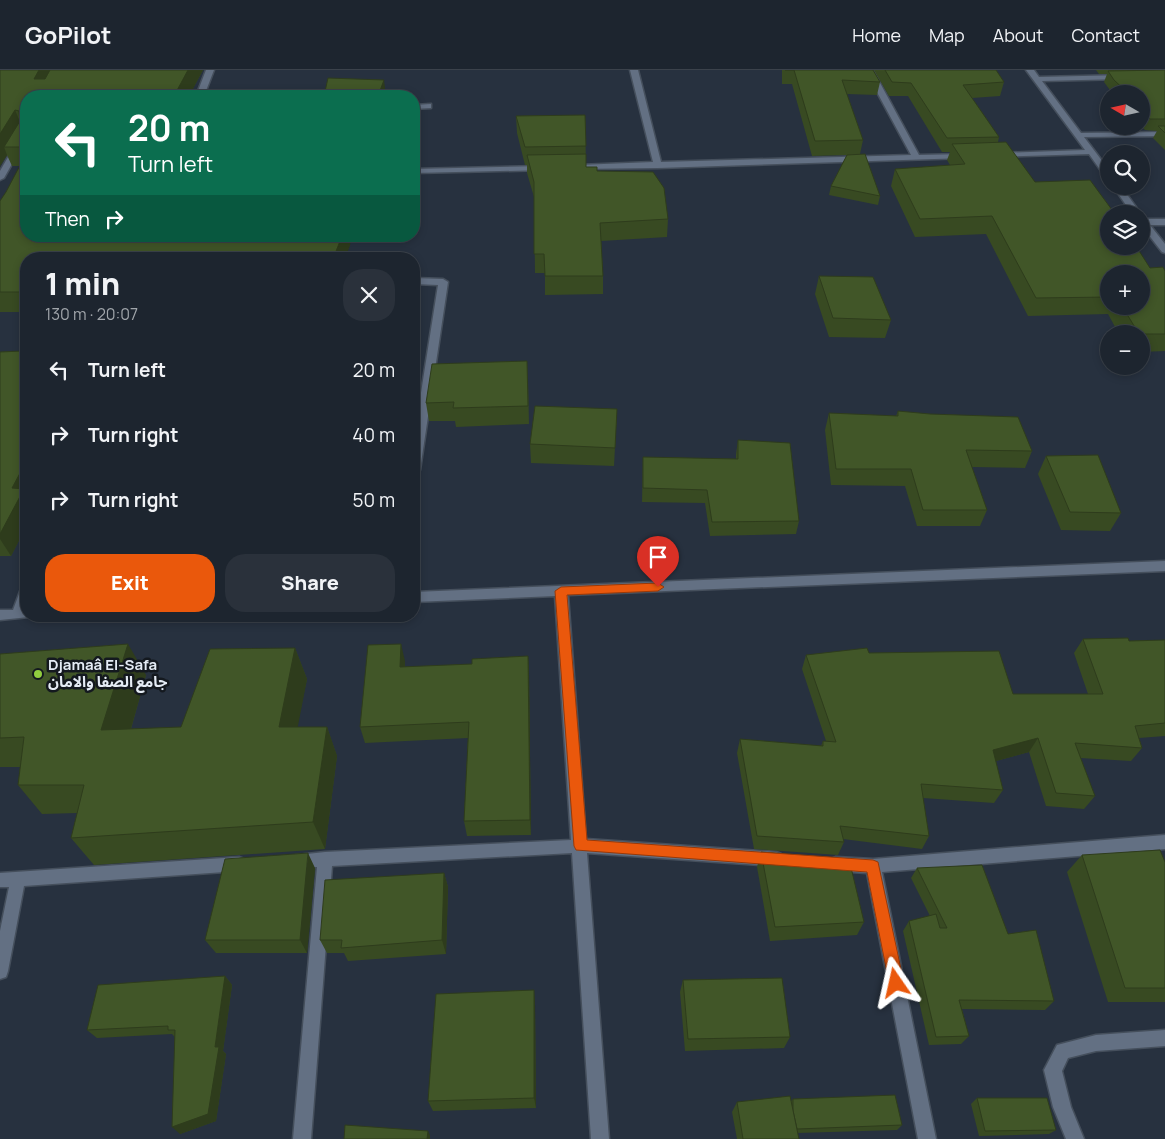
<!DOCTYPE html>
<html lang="en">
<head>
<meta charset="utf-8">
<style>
	:root { --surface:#1d252f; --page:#2a313b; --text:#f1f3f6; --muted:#a0a5aa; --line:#3b424b; --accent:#ea580c }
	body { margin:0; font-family:Manrope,"Noto Sans Arabic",sans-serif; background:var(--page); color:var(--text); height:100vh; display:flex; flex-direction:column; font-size:19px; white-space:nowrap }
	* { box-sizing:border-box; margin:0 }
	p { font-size:16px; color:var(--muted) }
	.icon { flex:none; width:28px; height:28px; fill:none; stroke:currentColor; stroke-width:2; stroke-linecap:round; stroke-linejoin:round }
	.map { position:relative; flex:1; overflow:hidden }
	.drawer { position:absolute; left:20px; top:182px; width:400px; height:370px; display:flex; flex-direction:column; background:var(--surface); border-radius:20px; box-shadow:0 2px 8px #0003,0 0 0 1px var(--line) }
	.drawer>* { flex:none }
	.banner { position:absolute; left:20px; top:20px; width:400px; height:152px; border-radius:20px; box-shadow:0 2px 8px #0003,0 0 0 1px var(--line); background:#0b6e4f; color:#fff; overflow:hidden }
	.needle { width:32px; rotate:279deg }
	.fabs { position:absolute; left:1100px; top:15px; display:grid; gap:10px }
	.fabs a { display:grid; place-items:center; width:50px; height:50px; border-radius:50%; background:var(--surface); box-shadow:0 2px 8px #0003,0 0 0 1px var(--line); font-size:25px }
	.pin { position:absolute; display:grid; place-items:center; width:42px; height:42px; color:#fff; margin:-51px -21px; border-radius:50% 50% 50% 0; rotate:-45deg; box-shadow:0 0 5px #0007 }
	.pin .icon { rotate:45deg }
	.me { position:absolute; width:55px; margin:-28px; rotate:349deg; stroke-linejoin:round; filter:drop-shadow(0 0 4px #0008) }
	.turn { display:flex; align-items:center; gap:18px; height:105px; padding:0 25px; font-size:22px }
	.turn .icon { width:65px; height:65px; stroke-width:2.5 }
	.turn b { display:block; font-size:35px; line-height:42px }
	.then { display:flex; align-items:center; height:48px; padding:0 25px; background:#0003; gap:10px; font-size:19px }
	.round { display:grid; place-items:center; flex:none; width:52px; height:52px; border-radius:20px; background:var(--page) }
	.overview { display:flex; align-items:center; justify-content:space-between; height:85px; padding:0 25px }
	h1 { font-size:30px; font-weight:800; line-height:38px }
	.action { display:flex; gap:10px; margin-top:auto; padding:10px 25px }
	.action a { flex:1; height:58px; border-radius:20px; background:var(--accent); color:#fff; font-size:20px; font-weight:800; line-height:58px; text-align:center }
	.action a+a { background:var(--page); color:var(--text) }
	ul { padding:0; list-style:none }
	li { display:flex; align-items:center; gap:15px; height:65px; padding:0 25px }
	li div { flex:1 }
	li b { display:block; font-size:19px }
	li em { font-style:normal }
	header { display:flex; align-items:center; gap:30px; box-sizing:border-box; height:70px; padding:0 25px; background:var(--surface); border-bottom:1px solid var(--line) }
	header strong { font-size:24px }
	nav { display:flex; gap:28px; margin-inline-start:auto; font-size:18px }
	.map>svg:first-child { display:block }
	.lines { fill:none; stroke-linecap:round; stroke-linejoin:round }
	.minor-casing { stroke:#454f5c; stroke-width:3 }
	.minor { fill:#637083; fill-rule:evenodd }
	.wall { fill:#384a22; fill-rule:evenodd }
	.shaded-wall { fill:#2e3c1c }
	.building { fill:#415628; stroke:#2e3c1c }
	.route { fill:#ea580c; stroke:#983908 }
	.poi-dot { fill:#91cd3f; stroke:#14191f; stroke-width:2 }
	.labels { text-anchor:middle; stroke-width:5; stroke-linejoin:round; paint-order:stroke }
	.poi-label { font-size:15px; font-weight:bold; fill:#e5ecf5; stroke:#14191f; text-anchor:start }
</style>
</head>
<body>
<header>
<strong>GoPilot</strong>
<nav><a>Home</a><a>Map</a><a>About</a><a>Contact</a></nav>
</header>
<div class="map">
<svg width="1165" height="1069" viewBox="0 0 1165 1069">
	<rect width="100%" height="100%" fill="#27313f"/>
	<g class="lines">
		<g class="minor-casing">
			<g id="minor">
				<path d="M206,0H214L204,26H196Z"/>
				<path d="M630,0H638L661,92L911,85L865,0H873L919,85L966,84L970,86L966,88L658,98L576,99V95H579L653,92Z"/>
				<path d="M1026,0H1034L1039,7L1125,5L1126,7L1122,9L1042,11L1081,63L1165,62V66L1084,67L1109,100V108H1106L1089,84L996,87L995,85L999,83L1085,80Z"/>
				<path d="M431,34V38L414,39V35Z"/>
				<path d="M23,61H26V69L4,108L0,110V101Z"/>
				<path d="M544,96H547V100L414,103V99Z"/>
				<path d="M1113,116H1121L1141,144H1132Z"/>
				<path d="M1141,146L1146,149H1165V155H1150L1165,174V183L1162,182L1141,155Z"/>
				<path d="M414,208L443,209L448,212L420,400L414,404V367L438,215L414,214Z"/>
				<path d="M1165,491V501L568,525L586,769L776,782L781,784L784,789L781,794L776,796L587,783L609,1069H591L572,783L332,796L311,1069H293L317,797L294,798L289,796L286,791L289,786L325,782L571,770L555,526L414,532V522Z"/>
				<path d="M26,514V546L29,547L0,550V540H13L22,516Z"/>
				<path d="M1165,765V779L882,802L936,1069H918L867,803L836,801L831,799L828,794L831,789L836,787L873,789Z"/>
				<path d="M239,787L244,789L247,794L244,799L239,801L24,816L8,901L6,907L0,909V861L9,817H0V803Z"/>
				<path d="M1165,960V976L1096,981L1068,988L1062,1001L1071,1037L1084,1069H1066L1053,1037L1044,1000L1057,975L1096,965Z"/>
			</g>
		</g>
		<use href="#minor" class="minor"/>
	</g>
	<g class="wall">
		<path d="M0,0H203L189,26H26V166L350,175L345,187L26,189V242H0V131L6,122L20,96H12L7,85L0,96Z"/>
		<path d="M782,0H873L880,12L877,25L847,24L863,70L860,84L880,126L878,135L829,125L831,116L847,85L812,86L792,14H782Z"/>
		<path d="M874,0H996L1004,12L1000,26L972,28L999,67L998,72L1035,112L1150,198L1165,201V281L1141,282V264H1119L1108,244L1028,246L986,164L915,167L891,116L895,99L950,95L947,90L950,82H942L908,26H889ZM1109,204L1141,236H1109Z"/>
		<path d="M1096,0H1165V80L1153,68L1157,61L1145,60L1141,56V24H1113L1104,12L1107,4H1099Z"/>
		<path d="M585,45L586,97L597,101L668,149L667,167L601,171L603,206V224L545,225V203H535L534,127L527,103V95H525L517,63L516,46Z"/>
		<path d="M819,206L891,250L885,268L829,267L815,224Z"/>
		<path d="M26,274V457L11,486H0V282L22,281Z"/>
		<path d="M528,309L529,354L456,357L455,351H429L426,333Z"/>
		<path d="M617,339L614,396L531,393L530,374Z"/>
		<path d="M898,341L1032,381L1025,398L972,397L987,440L980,456H917L905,416L831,415L825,360L829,343L896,346Z"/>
		<path d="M738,370L799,451L796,464L710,466L705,433L642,432L643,387L736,389V384Z"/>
		<path d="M1046,386L1121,443L1110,461L1061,460L1038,404Z"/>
		<path d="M1083,569L1129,571L1165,570V666L1139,668L1142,678L1131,691L1080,688L1095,726L1084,739L1046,736L1029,682L996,691L1003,720L994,733L923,728L929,766L922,779L843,769L844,772L838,785L754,779L737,683L740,669L821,676L823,671H826L802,599L806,585L869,583L1013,624H1088L1074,583Z"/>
		<path d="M295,578L307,609L297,657H327L337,686L325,779L94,795L71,768L77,743L42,744L18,715L20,697H0V584L146,605L131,659L181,657Z"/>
		<path d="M528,586L529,603L531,765L467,766L464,751L468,668L365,673L360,657L405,591V597L472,594Z"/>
		<path d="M761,782L864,852L857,865L770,871L757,797Z"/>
		<path d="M1082,785L1165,792V932H1108L1067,802Z"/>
		<path d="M315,798L307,883H216L205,870Z"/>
		<path d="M917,798L1008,864L1054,931L1045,940L962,939L969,966L961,974L929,975L903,861L909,851L930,846L911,808Z"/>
		<path d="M444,803L448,817L446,884L348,891L344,883H327L320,870Z"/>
		<path d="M225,906L232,915L223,981L226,984L216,1051L180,1064L175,967L172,964L97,968L87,960Z"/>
		<path d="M683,910L790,967L784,978L685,981L680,922Z"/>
		<path d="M535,932L536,1038L433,1041L428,1031Z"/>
		<path d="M977,1028L1056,1060L1049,1064L979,1066L971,1034Z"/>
		<path d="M793,1029L902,1055L897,1060L797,1063L799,1069H737L732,1042L737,1032L791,1031Z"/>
	</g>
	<g class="shaded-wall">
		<path d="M39,0H56L42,26L34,9Z"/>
		<path d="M188,0H203L189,26H174Z"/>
		<path d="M384,10L386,26H378Z"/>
		<path d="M15,40L23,59L4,77L7,85L0,96V64Z"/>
		<path d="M122,166H135L129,189L121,170Z"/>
		<path d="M342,166H352L350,175L345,189H333Z"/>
		<path d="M414,198L416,216L414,242Z"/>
		<path d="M417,287L421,313L415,352L414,347V305Z"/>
		<path d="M26,392V457L11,486L0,469V464L12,418Z"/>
		<path d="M128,574L146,605L122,690L101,660Z"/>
		<path d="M401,574L405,591L404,614L400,597Z"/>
		<path d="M295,578L307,609L292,687L279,657Z"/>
		<path d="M528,586L529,603L531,765L530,750Z"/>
		<path d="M327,657L337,686L325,779L313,752Z"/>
		<path d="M1038,668L1029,682L985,694L993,680Z"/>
		<path d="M308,783L315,798L307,883L300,870Z"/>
		<path d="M444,803L448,817L446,884L442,870Z"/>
		<path d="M225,906L232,915L223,981L226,984L216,1051L180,1064L172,1057L215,977Z"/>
		<path d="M534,920L535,932L536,1038L534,1028Z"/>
		<path d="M428,1061L430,1065V1069H427Z"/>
	</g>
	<g class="building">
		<path d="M0,0H39L34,9H45L50,0H188L174,26H26V77H4L20,51L19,41L15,40L0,64Z"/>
		<path d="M785,0H873L880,12L842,10L863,70L815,71L794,0Z"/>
		<path d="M885,0H996L1004,12L963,15L999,67L947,68L911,13L892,12Z"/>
		<path d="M1165,0V49H1150L1141,40V24H1129L1114,10L1108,1Z"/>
		<path d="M328,8L384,10L378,26H324Z"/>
		<path d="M585,45L586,76L525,77L516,46Z"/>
		<path d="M1158,56H1165V63Z"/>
		<path d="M1006,72L1035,112L1090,110L1115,144H1109V176H1136L1150,198L1163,197L1165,201V264H1139L1122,236H1141V204H1109V227L1036,228L992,146L920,149L895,99L965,94L952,74Z"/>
		<path d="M26,84V166H122L121,170L133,171L134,166H342L333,189H26V222H0V131L6,122Z"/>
		<path d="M586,84V97H597V101L653,102L664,118L668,149L600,153L603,206H545L544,184H534V112L527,85Z"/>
		<path d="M865,84L880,126L831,116L847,85Z"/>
		<path d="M342,187L408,188L410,189H341Z"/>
		<path d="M819,206L873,207L891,250L833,248Z"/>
		<path d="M26,274V392L12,418L24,419L0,464V282L22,281Z"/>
		<path d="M414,287H417L414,305Z"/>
		<path d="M527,291L528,336L453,338L454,332L426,333L432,294Z"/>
		<path d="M535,336L617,339L615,378L530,374Z"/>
		<path d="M898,341L930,344L1018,347L1032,381L966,380L987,440H923L911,399H836L829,343L898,346Z"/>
		<path d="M738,370L790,373L799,451L712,452L707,420L643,418V387L738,389Z"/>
		<path d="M1098,385L1121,443L1070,442L1046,386Z"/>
		<path d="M1128,568L1129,571L1165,570V653L1135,656L1142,678L1075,673L1095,726L1056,723L1038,668L993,680L1003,720L921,714L929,766L840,756L844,772L757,766L740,669L823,676V671L836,672L806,585L867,578L869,583L999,581L1013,624H1103L1083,569Z"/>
		<path d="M128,574L101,660L181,657L210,579L295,578L279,657H327L313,752L71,768L84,715H18L24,667L0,668V584Z"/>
		<path d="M401,574L400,597L472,594V589L528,586L530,750L464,751L469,652L360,657L368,575Z"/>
		<path d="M1160,780L1165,792V918H1125L1082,785Z"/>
		<path d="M761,782L849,789L864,852L775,857Z"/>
		<path d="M308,783L300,870H205L225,789Z"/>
		<path d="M982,795L1008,864L1036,860L1054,931L959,930L969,966L936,967L909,851L936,844L940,858H947L917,798Z"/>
		<path d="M444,803L442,870L341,878L342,870H320L325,810Z"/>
		<path d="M225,906L215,977H219L208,1044L172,1057L175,960H168V956L87,960L98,915Z"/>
		<path d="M782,908L790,967L688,969L683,910Z"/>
		<path d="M534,920V1028L428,1031L436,924Z"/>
		<path d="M895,1025L902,1055L797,1059L793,1041V1029Z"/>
		<path d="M790,1026L799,1069H743L737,1032Z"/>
		<path d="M977,1028H1047L1056,1060L985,1061Z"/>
		<path d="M345,1055L428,1061L427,1069H344Z"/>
	</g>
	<path class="route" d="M658,513L664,517L658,521L567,525L587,770L873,790L878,792L904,913L901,918L896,921L891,918L889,913L867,802L576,780L574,776L555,521L561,517Z"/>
	<circle class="poi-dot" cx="38" cy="604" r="5"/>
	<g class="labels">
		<g class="poi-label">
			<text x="48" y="600">Djamaâ El-Safa<tspan x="48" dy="17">جامع الصفا والامان</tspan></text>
		</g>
	</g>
</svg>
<div class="fabs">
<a><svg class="needle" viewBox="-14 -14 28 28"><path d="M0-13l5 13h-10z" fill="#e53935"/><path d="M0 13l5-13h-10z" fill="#a0a5aa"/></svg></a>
<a><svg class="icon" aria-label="search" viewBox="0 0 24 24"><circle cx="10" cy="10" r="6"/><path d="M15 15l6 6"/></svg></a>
<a><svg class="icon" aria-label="layers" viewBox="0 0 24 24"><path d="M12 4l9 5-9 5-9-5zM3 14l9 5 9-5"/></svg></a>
<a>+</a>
<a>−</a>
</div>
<div class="pin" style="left:658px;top:517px;background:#d93025"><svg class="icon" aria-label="arrive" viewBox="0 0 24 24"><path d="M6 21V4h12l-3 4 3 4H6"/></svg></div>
<svg class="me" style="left:896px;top:913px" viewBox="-20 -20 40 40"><path d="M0-17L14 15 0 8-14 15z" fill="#ea580c" stroke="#fff" stroke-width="4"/></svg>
<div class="banner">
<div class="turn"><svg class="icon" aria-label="left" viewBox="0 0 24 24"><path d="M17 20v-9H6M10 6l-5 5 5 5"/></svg><div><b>20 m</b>Turn left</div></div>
<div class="then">Then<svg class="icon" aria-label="right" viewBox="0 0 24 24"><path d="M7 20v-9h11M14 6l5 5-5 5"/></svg></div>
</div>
<section class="drawer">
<div class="overview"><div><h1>1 min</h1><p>130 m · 20:07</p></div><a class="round"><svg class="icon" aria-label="close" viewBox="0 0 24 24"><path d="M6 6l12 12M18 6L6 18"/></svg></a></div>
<ul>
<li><svg class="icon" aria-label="left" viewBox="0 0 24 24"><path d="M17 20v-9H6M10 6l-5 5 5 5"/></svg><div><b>Turn left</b></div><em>20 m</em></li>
<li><svg class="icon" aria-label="right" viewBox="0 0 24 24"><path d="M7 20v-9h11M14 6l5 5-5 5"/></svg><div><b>Turn right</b></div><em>40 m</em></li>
<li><svg class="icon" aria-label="right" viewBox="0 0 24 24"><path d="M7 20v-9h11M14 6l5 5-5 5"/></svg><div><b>Turn right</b></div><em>50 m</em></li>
</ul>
<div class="action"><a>Exit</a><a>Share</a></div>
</section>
</div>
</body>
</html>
